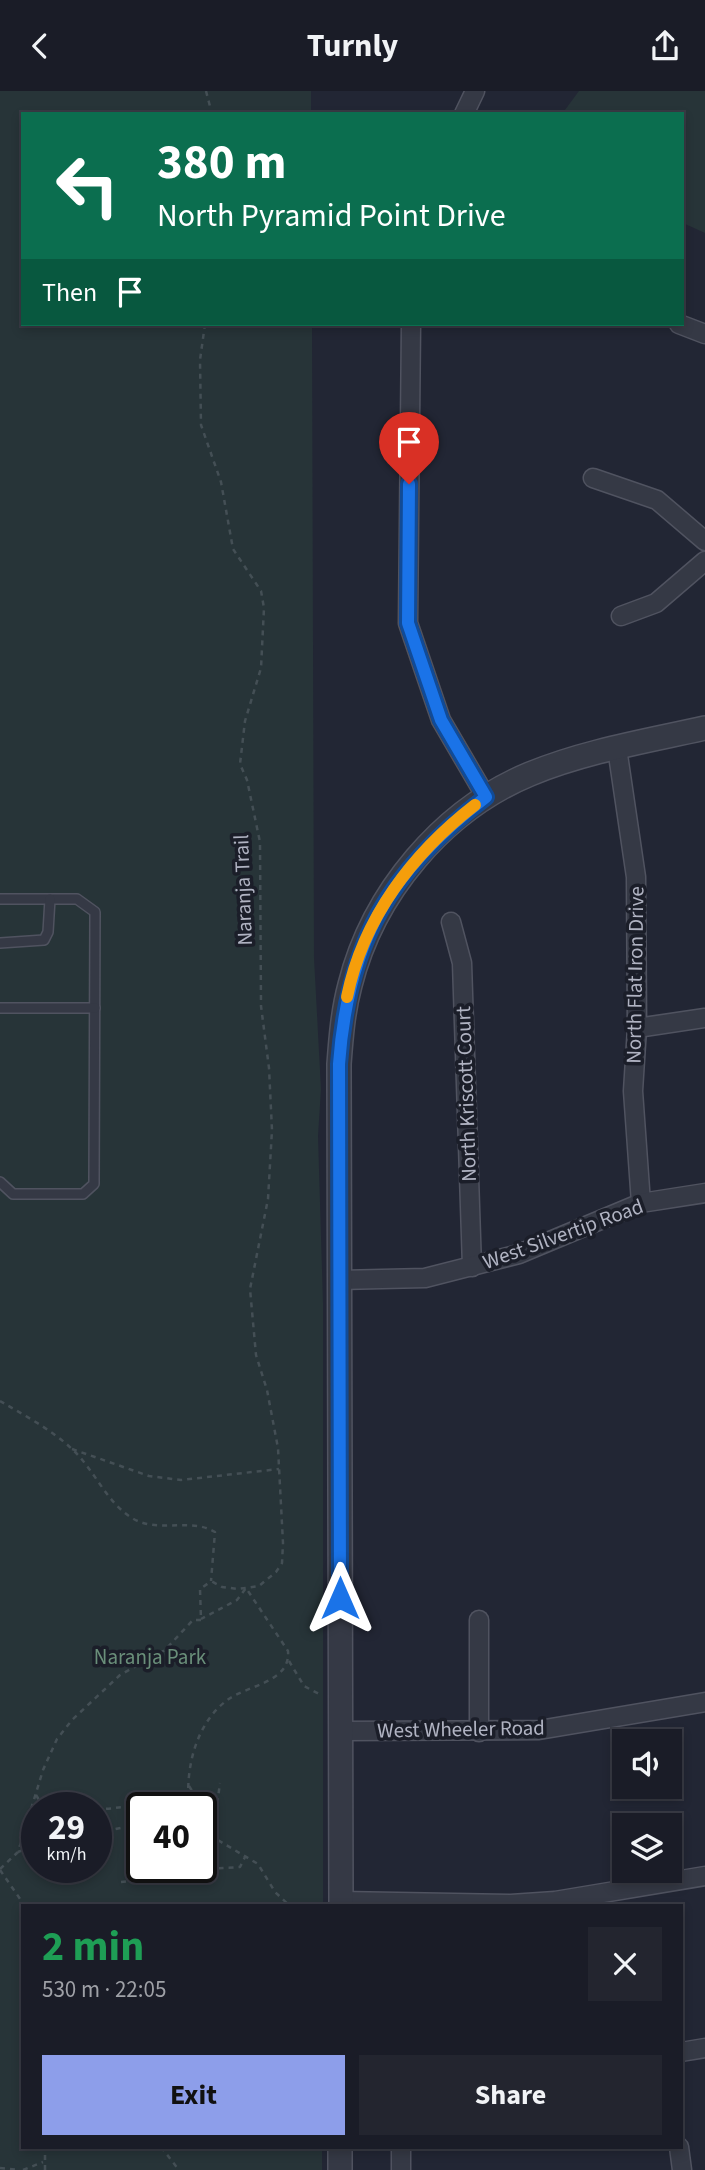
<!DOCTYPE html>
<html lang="en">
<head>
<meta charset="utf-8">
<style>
	:root { --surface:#1a1c27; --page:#23252f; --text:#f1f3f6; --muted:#9fa1a7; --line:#383a44; --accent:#8d9eea }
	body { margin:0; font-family:"Source Sans 3",sans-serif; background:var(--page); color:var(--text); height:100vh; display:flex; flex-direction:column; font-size:26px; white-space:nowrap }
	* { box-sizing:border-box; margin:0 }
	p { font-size:23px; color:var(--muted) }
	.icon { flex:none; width:38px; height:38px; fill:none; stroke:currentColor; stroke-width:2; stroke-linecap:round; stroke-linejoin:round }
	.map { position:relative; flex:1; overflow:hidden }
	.side { position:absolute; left:21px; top:1813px; width:662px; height:245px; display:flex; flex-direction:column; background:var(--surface); border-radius:0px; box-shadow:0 4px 10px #0003,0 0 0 2px var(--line) }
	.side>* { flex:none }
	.guide { position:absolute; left:21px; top:21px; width:663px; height:214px; border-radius:0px; box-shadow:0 4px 10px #0003,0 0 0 2px var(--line); background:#0b6e4f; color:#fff; overflow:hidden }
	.buttons { position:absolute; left:612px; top:1638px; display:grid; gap:14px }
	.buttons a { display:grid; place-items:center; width:70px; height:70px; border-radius:0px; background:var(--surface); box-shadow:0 4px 10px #0003,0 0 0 2px var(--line); font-size:35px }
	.speed { position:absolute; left:21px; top:1701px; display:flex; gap:14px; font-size:35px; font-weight:700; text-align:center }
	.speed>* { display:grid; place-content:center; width:91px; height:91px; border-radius:50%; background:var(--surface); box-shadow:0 4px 10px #0003,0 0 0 2px var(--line); line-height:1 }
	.speed small { font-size:18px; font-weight:400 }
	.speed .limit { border:4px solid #111; border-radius:10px; background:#fff; color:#111 }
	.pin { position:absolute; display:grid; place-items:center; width:60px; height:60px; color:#fff; margin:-72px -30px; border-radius:50% 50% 50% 0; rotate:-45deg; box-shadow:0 0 7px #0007 }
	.pin .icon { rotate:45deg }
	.me { position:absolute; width:77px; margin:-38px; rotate:0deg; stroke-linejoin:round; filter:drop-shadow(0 0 5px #0008) }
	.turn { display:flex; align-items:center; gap:24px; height:147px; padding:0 21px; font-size:32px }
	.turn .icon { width:91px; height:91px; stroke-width:2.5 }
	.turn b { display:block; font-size:49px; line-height:60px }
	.then { display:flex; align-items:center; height:66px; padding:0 21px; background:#0003; gap:14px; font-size:26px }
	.round { display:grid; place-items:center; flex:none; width:74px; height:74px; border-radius:0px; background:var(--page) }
	.headline { display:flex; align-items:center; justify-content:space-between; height:119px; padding:0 21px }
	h1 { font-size:42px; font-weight:700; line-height:52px; color:#1e9e55 }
	.action { display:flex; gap:14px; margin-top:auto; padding:14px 21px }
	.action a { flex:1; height:80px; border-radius:0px; background:var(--accent); color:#111; font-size:28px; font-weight:700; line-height:80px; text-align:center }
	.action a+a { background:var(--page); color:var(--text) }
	header { display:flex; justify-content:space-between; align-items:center; height:91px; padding:0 21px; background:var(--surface); font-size:32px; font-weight:700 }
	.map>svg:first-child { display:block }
	.green { fill:#273438; fill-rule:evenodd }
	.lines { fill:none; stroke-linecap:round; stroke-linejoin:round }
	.service-casing { stroke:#505360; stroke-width:12 }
	.minor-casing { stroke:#505360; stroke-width:21 }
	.tertiary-casing { stroke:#505360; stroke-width:26 }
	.path { stroke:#444f55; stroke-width:2.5; stroke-dasharray:5 5; stroke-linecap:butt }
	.service { stroke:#353945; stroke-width:9 }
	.minor { stroke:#353945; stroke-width:18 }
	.tertiary { stroke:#353945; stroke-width:23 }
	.route-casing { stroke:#114b97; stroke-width:18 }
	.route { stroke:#1a73e8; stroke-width:12 }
	.slow { stroke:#f59e0b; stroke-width:12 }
	.labels { text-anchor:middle; stroke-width:7; stroke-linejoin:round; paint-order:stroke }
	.street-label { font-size:21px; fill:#b0b3c2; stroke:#1b1e29 }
	.park-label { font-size:21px; fill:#6a8f7a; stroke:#1b1e29 }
</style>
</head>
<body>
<header><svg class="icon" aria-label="back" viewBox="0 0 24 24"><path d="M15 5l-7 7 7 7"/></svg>Turnly<svg class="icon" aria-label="share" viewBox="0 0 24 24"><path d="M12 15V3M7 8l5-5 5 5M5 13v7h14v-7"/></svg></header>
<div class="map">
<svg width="705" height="2079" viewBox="0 0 705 2079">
	<rect width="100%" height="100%" fill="#222634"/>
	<g class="green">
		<path d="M0,0H311V23H23V233H312L314,867L321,998L318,1045L323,1212V1815H23V2056H322V2079H0ZM37,1717H96V1776H37ZM142,1717H201V1776H142Z"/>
		<path d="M579,0H705V142L683,132L682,23H562Z"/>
	</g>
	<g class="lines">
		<g class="service-casing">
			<g id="service">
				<path d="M0,808H77L95,821L94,1093L83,1103H13L0,1091"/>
				<path d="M0,852L44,849L48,841L50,808"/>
				<path d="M0,917H95"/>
			</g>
		</g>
		<g class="minor-casing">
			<g id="minor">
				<path d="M464,23L475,0"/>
				<path d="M411,233L408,532L441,629L486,706"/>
				<path d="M679,233L705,243"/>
				<path d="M593,387L657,409L705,450"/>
				<path d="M621,525L656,512L705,470"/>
				<path d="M617,657L636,786L637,937L633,1000L641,1112"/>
				<path d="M451,831L462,872L472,1176"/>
				<path d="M637,937L705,927"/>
				<path d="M339,1189L425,1187L519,1163L641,1112L705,1102"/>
				<path d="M479,1529V1641"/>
				<path d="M341,1640L539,1639L705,1611"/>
				<path d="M341,1810L511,1813L555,1810L705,1785"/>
				<path d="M681,1961L705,1957"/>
				<path d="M679,2056L682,2079"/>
				<path d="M401,2079V2056"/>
			</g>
		</g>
		<g class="tertiary-casing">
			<g id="tertiary">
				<path d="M341,1815L339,973C341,946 343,920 350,894C373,802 443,719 530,683C586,660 647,650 705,637"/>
				<path d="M340,2079V2056"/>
			</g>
		</g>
		<g class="path">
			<path d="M206,0L212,23"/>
			<path d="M205,233L200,269L201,334L221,391L233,458L261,500L264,517L261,577L245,630L240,673L247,689L260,751L261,915L269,977L272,1039L268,1108L250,1198L256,1264L267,1299L278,1357L283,1452L282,1472L276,1481L259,1495L238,1498L222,1496L211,1490"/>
			<path d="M0,1310C24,1324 52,1339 72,1358C94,1378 106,1411 132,1427C158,1443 190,1426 215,1441L211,1490"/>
			<path d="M72,1358L149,1385L181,1389L279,1378"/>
			<path d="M289,1570L304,1595L321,1604"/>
			<path d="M189,1695L205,1720L211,1722L216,1721L220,1692"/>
			<path d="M36,1704L44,1717"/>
			<path d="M42,1714L93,1717"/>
			<path d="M96,1717C115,1721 125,1709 142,1723"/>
			<path d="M189,1717C185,1679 195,1634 226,1610C246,1594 291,1592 288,1560L246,1497L237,1509L201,1528"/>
			<path d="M201,1739L258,1773L275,1801L290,1815"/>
			<path d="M96,1740L103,1741L142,1732"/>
			<path d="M18,1761L37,1753"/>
			<path d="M0,1778L18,1761L43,1679L57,1648L72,1629L120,1584L165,1559L193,1529H201L200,1498L210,1491"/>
			<path d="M0,1779L25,1815"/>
			<path d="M121,1791L148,1788L167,1791L208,1778L240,1776L245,1766"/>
			<path d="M161,2056L179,2079"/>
			<path d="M0,2077L20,2079"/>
			<path d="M23,2079L43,2071"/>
			<path d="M45,2079V2056"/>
		</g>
		<use href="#service" class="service"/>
		<use href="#minor" class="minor"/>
		<use href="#tertiary" class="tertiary"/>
	</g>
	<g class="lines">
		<g class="route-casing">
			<path id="route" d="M340,1507L339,973C348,850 389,780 486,706L441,629L408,532L409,393"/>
		</g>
		<use href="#route" class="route"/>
		<path class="slow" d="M347,906C363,827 413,762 475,714"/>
	</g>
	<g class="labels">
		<g class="street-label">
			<text transform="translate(243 799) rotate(-92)" y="7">Naranja Trail</text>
			<text transform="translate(635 884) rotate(-89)" y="7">North Flat Iron Drive</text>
			<text transform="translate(466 1003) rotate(-92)" y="7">North Kriscott Court</text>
			<text transform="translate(563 1143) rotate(-20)" y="7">West Silvertip Road</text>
			<text transform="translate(461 1638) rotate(-1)" y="7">West Wheeler Road</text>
		</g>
		<g class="park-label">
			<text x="150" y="1573">Naranja Park</text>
		</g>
	</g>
</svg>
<div class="buttons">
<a><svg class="icon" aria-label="sound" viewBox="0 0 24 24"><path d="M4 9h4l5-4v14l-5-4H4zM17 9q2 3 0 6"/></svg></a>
<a><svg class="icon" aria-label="layers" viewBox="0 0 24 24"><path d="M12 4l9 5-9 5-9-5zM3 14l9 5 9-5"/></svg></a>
</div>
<div class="speed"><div>29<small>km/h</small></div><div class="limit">40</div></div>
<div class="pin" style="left:409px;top:393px;background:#d93025"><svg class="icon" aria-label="arrive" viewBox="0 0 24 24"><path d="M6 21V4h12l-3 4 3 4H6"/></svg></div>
<svg class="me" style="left:340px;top:1507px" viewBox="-20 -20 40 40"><path d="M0-17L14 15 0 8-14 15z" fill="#1a73e8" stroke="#fff" stroke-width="4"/></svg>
<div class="guide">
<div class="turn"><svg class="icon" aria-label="left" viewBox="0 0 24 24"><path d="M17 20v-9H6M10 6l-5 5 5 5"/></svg><div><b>380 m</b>North Pyramid Point Drive</div></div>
<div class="then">Then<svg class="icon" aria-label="arrive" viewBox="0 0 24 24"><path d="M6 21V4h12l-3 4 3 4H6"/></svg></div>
</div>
<section class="side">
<div class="headline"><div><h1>2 min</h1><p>530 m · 22:05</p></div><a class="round"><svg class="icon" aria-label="close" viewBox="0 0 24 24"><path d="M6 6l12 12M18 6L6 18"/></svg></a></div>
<div class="action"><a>Exit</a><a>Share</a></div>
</section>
</div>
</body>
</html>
